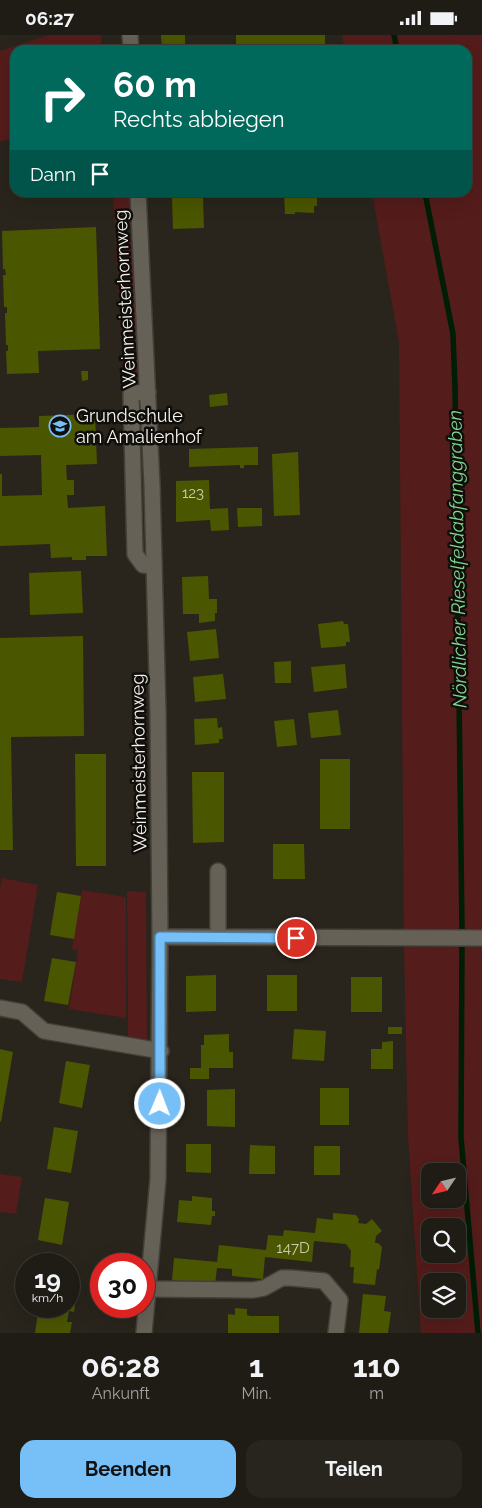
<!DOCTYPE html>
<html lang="de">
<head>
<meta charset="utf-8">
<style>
	:root { --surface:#1f1c15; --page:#27251e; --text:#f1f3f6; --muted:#a1a1a0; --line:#3c3a34; --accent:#77bff7 }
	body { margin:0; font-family:Raleway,sans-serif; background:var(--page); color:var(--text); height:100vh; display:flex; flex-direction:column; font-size:19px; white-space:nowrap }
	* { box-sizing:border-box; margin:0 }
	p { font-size:16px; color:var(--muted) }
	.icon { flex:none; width:28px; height:28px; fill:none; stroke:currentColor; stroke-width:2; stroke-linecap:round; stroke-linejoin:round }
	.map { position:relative; height:1298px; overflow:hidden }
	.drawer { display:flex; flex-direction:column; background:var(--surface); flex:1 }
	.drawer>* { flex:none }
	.hud { position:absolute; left:10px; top:10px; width:462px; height:152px; border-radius:15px; box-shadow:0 5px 20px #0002,0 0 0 1px var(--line); background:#00695c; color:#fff; overflow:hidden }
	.needle { width:32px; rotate:235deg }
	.controls { position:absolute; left:421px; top:1128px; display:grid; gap:10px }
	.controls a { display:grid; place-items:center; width:45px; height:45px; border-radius:10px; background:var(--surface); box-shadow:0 5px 20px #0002,0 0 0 1px var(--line); font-size:25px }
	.speed { position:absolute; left:15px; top:1218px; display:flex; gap:10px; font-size:25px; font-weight:700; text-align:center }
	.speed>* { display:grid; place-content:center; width:65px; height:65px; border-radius:50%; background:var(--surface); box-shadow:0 5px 20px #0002,0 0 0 1px var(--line); line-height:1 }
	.speed small { font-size:12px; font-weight:400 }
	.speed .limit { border:8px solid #d22; background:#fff; color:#111 }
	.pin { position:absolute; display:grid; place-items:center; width:42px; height:42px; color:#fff; margin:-21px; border:2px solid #fff; border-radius:50%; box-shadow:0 1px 5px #0007 }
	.me { position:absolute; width:55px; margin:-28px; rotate:1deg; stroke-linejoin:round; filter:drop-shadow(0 0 4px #0008) }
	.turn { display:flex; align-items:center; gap:18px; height:105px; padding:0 20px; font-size:22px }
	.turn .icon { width:65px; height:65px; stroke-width:2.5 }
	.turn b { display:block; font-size:35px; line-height:42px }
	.then { display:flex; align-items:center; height:48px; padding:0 20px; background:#0003; gap:10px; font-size:19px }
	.eta { display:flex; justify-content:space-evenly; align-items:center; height:85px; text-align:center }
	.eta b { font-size:30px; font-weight:700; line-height:35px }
	.cta { display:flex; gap:10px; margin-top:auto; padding:10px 20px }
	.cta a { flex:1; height:58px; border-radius:15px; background:var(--accent); color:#111; font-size:20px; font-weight:700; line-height:58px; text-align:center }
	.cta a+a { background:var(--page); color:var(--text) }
	.status { display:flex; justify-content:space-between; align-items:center; height:35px; padding:0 25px; background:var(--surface); direction:ltr }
	.status svg { height:14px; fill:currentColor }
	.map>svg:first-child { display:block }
	.green { fill:#541c1b; fill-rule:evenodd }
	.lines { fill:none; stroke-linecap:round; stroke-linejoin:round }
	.stream { stroke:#001d05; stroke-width:5.5 }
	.building { fill:#4b5600 }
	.minor-casing { stroke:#444039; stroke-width:18 }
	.minor { stroke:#666156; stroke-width:15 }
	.route-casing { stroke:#4d7ca1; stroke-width:12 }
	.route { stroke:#77bff7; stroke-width:9 }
	.labels { text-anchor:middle; stroke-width:5; stroke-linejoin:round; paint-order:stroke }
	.number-label { font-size:15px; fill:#cbccb2 }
	.street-label { font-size:18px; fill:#f6f3ed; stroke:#100e0a }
	.poi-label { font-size:18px; fill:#f6f3ed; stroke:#100e0a; text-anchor:start }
	.water-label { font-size:19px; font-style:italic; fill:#80d791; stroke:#100e0a }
</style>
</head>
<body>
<div class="status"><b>06:27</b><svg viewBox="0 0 49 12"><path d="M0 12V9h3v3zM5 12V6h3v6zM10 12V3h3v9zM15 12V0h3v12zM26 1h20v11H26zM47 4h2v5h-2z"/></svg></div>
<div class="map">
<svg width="482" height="1298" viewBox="0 0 482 1298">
	<rect width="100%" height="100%" fill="#29251c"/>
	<g class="green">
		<path d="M49,0H101V15H15V102L0,107V16Z"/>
		<path d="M342,0H482V1298H421L408,1102L404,915L399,307L372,158H468V15H345ZM430,1136H458V1164H430ZM430,1191H458V1219H430ZM430,1246H458V1274H430Z"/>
		<path d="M113,158H132L134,190L115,191Z"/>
		<path d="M134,202L140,313L122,314L115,203Z"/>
		<path d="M140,324L141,345L135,350L123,352L122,325Z"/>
		<path d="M2,843L38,850L22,947L0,944V854Z"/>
		<path d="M82,855L126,862V983L69,974L78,916L72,914Z"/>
		<path d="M127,856L146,857L147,1006L128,1003Z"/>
		<path d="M0,1139L22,1142L16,1179L0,1177Z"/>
	</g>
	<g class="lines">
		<g class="stream">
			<path d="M394,0L397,15"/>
			<path d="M425,158L453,299L455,352L462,893"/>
			<path d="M462,909L461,1103L478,1298"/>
		</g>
	</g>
	<g class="building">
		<path d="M161,0H185V15H162Z"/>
		<path d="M236,0H325V9H309V15H302V10H286V15H274V11L259,12V15H236Z"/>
		<path d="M284,158H317V171H314V178L295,177V179H285Z"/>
		<path d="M203,162L204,193L173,194L172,163Z"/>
		<path d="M96,192L100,314L38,316L39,338L7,339L6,316H8V310H6L5,278H7V272H4L3,240H6L5,234H3L2,196Z"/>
		<path d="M81,336H88V345L82,346Z"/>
		<path d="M227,358L228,370L210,372L209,360Z"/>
		<path d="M95,379L97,429L66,430L67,445H74V460H67L68,473L105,471L107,521H86V525H72V522L51,523L50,509L0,511V439H2V461L42,460L41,420L0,421V393L39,392V381Z"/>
		<path d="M258,412V430H244V433H240V430L189,432V414Z"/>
		<path d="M298,417L300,480L274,481L272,419Z"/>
		<path d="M209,445L210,474L228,473L229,495L211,496L210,485L176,487V446Z"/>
		<path d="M237,473H262V491L238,492Z"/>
		<path d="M81,536L83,578L30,580L29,538Z"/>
		<path d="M208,541L209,564H217V578H215V586L199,588V579H183L182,542Z"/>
		<path d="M343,586L344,589H348L350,607H346V611L321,613L318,589Z"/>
		<path d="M216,594L219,623L190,626L187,597Z"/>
		<path d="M83,601L84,701L11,702L13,815H0V603Z"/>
		<path d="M291,626V648H275L274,627Z"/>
		<path d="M345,629L347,653L314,657L311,632Z"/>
		<path d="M223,639L226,664L195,667L193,642Z"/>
		<path d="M338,675L341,700L311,703L308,678Z"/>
		<path d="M217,683L218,693L222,692L223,704H219V708L195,710L194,684Z"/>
		<path d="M294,684L297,710L277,712L274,686Z"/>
		<path d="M75,719H106V831H76Z"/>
		<rect x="320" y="724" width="30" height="70"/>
		<path d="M192,737H224V807L193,808Z"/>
		<path d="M273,809H304L305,844H273Z"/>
		<path d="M57,857L81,861L74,904L50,900Z"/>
		<path d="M52,923L76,927L68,970L44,966Z"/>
		<path d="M216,940V976L186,977V941Z"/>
		<rect x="267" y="940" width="30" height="36"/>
		<rect x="351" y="942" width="31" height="35"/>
		<rect x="388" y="992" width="14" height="7"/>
		<path d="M294,994L326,996L324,1026L292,1024Z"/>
		<path d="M229,999V1017H233V1033H209V1044H190V1033H201V1010H204V1000Z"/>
		<path d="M393,1006V1034H371V1014H382V1007Z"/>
		<path d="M0,1014L13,1017L1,1087L0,1086Z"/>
		<path d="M66,1026L90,1030L82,1073L59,1068Z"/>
		<rect x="320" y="1053" width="29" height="37"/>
		<path d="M235,1054V1092L207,1091V1055Z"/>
		<path d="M54,1092L78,1096L71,1138L47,1134Z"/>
		<path d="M186,1109H211V1138L186,1137Z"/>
		<path d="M250,1110L275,1111V1139H249Z"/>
		<rect x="314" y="1111" width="26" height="29"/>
		<path d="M192,1161L212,1163V1176H215V1181H212L211,1190L177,1187L179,1165L192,1166Z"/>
		<path d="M45,1163L69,1167L62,1210L38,1205Z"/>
		<path d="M333,1178L356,1180L359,1184L358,1188L366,1189L372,1184L382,1196L376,1201L375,1208H378L382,1212L379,1235L377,1234L375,1250L353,1248L354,1232H350L351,1216L346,1209L314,1206L312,1227L265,1222L263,1244L232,1241V1234L217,1233L215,1249L172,1245L174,1223L217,1227L219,1210L266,1215L268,1200L283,1201L284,1195L315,1198L317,1183L333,1185Z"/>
		<path d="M363,1259L386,1261L384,1276L391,1277L388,1298H359Z"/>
		<path d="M69,1261L76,1262L74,1277L69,1276L67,1287H72L70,1298H35L39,1271H69Z"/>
		<path d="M235,1273L247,1274V1280L250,1281H279V1298H228V1279L235,1280Z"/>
	</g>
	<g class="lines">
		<g class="minor-casing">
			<g id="minor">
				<path d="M130,0L131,15"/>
				<path d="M138,158L152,450L158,679L160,902L158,1144L144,1298"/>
				<path d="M148,357L131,358L135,519L143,530L153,531"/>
				<path d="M218,836V902"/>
				<path d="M160,902L482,903"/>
				<path d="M0,973L22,977L44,996L161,1016"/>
				<path d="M148,1254L253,1255L264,1253L282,1243H291L324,1246L340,1265L336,1298"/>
			</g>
		</g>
		<use href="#minor" class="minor"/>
	</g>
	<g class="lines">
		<g class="route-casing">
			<path id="route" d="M160,1069V902L296,903"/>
		</g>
		<use href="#route" class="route"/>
	</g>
	<defs>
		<g id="school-ring" transform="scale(1.125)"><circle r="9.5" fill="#100e0a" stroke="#77bff7" stroke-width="1.5"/><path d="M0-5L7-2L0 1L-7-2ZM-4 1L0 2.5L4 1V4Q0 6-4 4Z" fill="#77bff7"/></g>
	</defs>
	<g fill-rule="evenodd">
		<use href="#school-ring" x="60" y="391"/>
	</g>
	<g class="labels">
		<g class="number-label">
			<text x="193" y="463">123</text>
			<text x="293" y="1218">147D</text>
		</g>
		<g class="street-label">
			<text transform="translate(125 264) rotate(-93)" y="6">Weinmeisterhornweg</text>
			<text transform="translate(139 728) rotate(-91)" y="6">Weinmeisterhornweg</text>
		</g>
		<g class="poi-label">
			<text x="76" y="387">Grundschule<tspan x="76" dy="21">am Amalienhof</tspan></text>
		</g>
		<g class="water-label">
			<text transform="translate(457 524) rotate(-91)" y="7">Nördlicher Rieselfeldabfanggraben</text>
		</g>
	</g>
</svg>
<div class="controls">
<a><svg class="needle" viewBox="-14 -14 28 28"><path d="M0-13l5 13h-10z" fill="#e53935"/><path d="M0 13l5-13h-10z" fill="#a1a1a0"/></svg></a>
<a><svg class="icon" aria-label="search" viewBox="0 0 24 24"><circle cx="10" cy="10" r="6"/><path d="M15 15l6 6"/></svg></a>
<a><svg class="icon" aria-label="layers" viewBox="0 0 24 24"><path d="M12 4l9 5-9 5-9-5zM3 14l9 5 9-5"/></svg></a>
</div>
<div class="speed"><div>19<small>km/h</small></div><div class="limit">30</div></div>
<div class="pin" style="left:296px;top:903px;background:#d93025"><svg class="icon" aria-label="arrive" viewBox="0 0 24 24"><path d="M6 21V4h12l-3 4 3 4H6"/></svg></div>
<svg class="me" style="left:160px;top:1069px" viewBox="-20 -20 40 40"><circle r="17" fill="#77bff7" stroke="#fff" stroke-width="3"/><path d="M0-11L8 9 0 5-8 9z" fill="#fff"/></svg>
<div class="hud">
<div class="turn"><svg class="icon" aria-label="right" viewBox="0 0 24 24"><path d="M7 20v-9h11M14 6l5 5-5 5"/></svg><div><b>60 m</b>Rechts abbiegen</div></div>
<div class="then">Dann<svg class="icon" aria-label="arrive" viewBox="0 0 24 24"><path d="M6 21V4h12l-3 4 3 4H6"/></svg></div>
</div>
</div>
<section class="drawer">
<div class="eta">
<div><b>06:28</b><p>Ankunft</p></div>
<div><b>1</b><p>Min.</p></div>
<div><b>110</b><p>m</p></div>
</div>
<div class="cta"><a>Beenden</a><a>Teilen</a></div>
</section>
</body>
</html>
